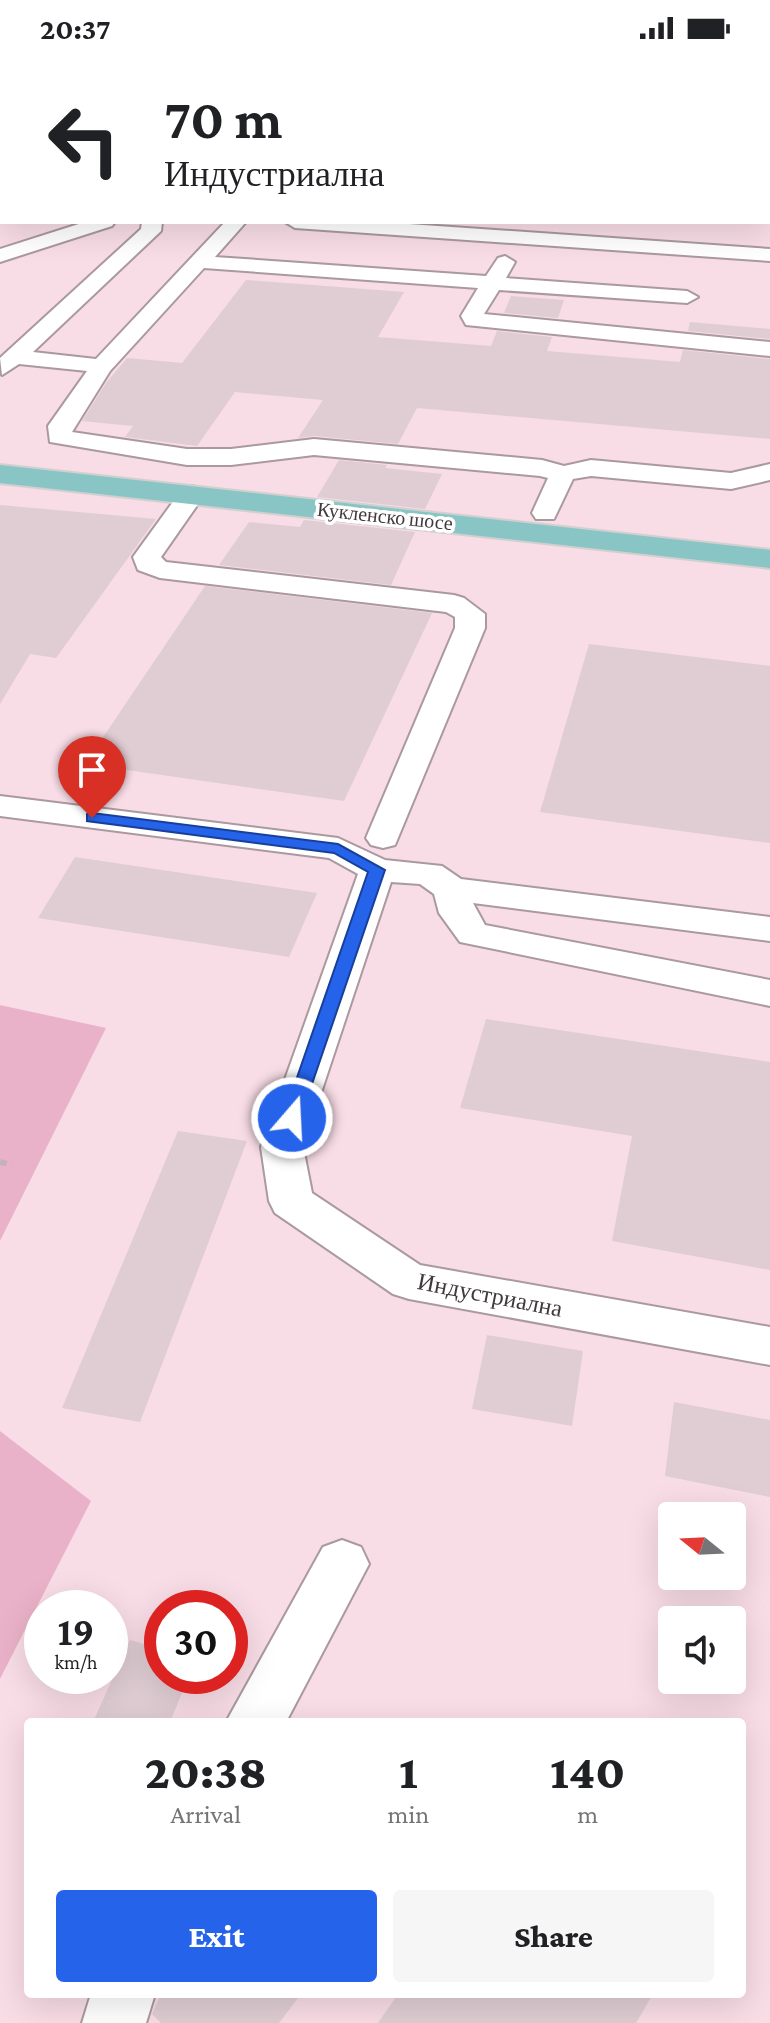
<!DOCTYPE html>
<html lang="en">
<head>
<meta charset="utf-8">
<style>
	:root { --surface:#fff; --page:#f6f6f6; --text:#202124; --muted:#757577; --accent:#2563eb }
	body { margin:0; font-family:"Crimson Pro",serif; background:var(--page); color:var(--text); height:100vh; display:flex; flex-direction:column; font-size:30px; white-space:nowrap }
	* { box-sizing:border-box; margin:0 }
	p { font-size:26px; color:var(--muted) }
	.icon { flex:none; width:44px; height:44px; fill:none; stroke:currentColor; stroke-width:2; stroke-linecap:round; stroke-linejoin:round }
	.map { position:relative; flex:1; overflow:hidden }
	.drawer { position:absolute; left:24px; top:1662px; width:722px; height:280px; display:flex; flex-direction:column; background:var(--surface); border-radius:8px; box-shadow:0 8px 32px #0002 }
	.drawer>* { flex:none }
	.banner { position:absolute; left:0px; top:0px; width:770px; height:168px; box-shadow:0 8px 32px #0002; background:#fff; color:var(--text); overflow:hidden }
	.needle { width:52px; rotate:288deg }
	.tools { position:absolute; left:658px; top:1446px; display:grid; gap:16px }
	.tools a { display:grid; place-items:center; width:88px; height:88px; border-radius:8px; background:var(--surface); box-shadow:0 8px 32px #0002; font-size:40px }
	.speed { position:absolute; left:24px; top:1534px; display:flex; gap:16px; font-size:40px; font-weight:700; text-align:center }
	.speed>* { display:grid; place-content:center; width:104px; height:104px; border-radius:50%; background:var(--surface); box-shadow:0 8px 32px #0002; line-height:1 }
	.speed small { font-size:20px; font-weight:400 }
	.speed .limit { border:12px solid #d22; background:#fff; color:#111 }
	.pin { position:absolute; display:grid; place-items:center; width:68px; height:68px; color:#fff; margin:-82px -34px; border-radius:50% 50% 50% 0; rotate:-45deg; box-shadow:0 0 8px #0007 }
	.pin .icon { rotate:45deg }
	.me { position:absolute; width:88px; margin:-44px; rotate:19deg; stroke-linejoin:round; filter:drop-shadow(0 0 6px #0008) }
	.turn { display:flex; align-items:center; gap:28px; height:168px; padding:0 32px; font-size:36px }
	.turn .icon { width:104px; height:104px; stroke-width:2.5 }
	.turn b { display:block; font-size:56px; line-height:68px }
	.eta { display:flex; justify-content:space-evenly; align-items:center; height:136px; text-align:center }
	.eta b { font-size:48px; font-weight:800; line-height:56px }
	.cta { display:flex; gap:16px; margin-top:auto; padding:16px 32px }
	.cta a { flex:1; height:92px; border-radius:8px; background:var(--accent); color:#fff; font-size:32px; font-weight:800; line-height:92px; text-align:center }
	.cta a+a { background:var(--page); color:var(--text) }
	.status { display:flex; justify-content:space-between; align-items:center; height:56px; padding:0 40px; background:var(--surface); direction:ltr }
	.status svg { height:22px; fill:currentColor }
	.map>svg:first-child { display:block }
	.built { fill:#f8dce6; fill-rule:evenodd }
	.green { fill:#eab2c8 }
	.building { fill:#e0cdd4 }
	.lines { fill:none; stroke-linecap:round; stroke-linejoin:round }
	.minor-casing { stroke:#aa999f; stroke-width:4 }
	.major-casing { stroke:#d1d0d0; stroke-width:4 }
	.path { stroke:#c3b3b9; stroke-width:6; stroke-dasharray:7 5; stroke-linecap:butt }
	.minor { fill:#fff; fill-rule:evenodd }
	.major { fill:#89c5c5; fill-rule:evenodd }
	.route { fill:#2563eb; stroke:#184099; stroke-width:2 }
	.labels { text-anchor:middle; stroke-width:7; stroke-linejoin:round; paint-order:stroke }
	.far-street-label { font-size:20px; fill:#413a3c; stroke:#fff }
	.street-label { font-size:24px; fill:#413a3c; stroke:#fff }
</style>
</head>
<body>
<div class="status"><b>20:37</b><svg viewBox="0 0 49 12"><path d="M0 12V9h3v3zM5 12V6h3v6zM10 12V3h3v9zM15 12V0h3v12zM26 1h20v11H26zM47 4h2v5h-2z"/></svg></div>
<div class="map">
<svg width="770" height="1967" viewBox="0 0 770 1967">
	<rect width="100%" height="100%" fill="#fbe8ef"/>
	<path class="built" d="M0,0H770V1967H0V1623L91,1445L0,1375V1185L105,973L0,949ZM2,2H768V166H2ZM672,1460H732V1520H672ZM42,1552H110V1620H42ZM162,1552H230V1620H162ZM672,1564H732V1624H672ZM28,1666H742V1938H28Z"/>
	<g class="green">
		<path d="M0,949L106,972L0,1185Z"/>
		<path d="M0,1375L91,1445L0,1623Z"/>
	</g>
	<g class="building">
		<path d="M246,224L404,236L378,281L491,290L497,275L552,281L547,295L680,306L683,294L770,303V383L417,352L398,388L314,380L298,382L323,344L235,336L197,390L125,381L133,370L82,365L106,327L127,302L182,307Z"/>
		<path d="M511,240L564,244L558,262L504,257Z"/>
		<path d="M690,266L770,273V283L688,275Z"/>
		<path d="M339,404L387,409L385,412L442,418L425,453L317,441Z"/>
		<path d="M0,449L156,463L56,602L30,598L0,648Z"/>
		<path d="M304,464L415,476L391,529L219,509L249,466L300,471Z"/>
		<path d="M205,530L432,557L344,745L85,708Z"/>
		<path d="M589,588L770,610V787L540,756Z"/>
		<path d="M75,801L317,837L289,901L38,862Z"/>
		<path d="M486,963L770,1006V1214L612,1185L632,1080L460,1052Z"/>
		<path d="M178,1075L247,1085L140,1366L62,1352Z"/>
		<path d="M487,1279L583,1295L572,1370L472,1353Z"/>
		<path d="M674,1346L770,1364V1441L665,1420Z"/>
		<path d="M130,1584L162,1593V1620H189L170,1666H93Z"/>
		<path d="M161,1938H301L279,1967H161L152,1958Z"/>
		<path d="M398,1938H653L636,1967H378Z"/>
	</g>
	<g class="lines">
		<g class="minor-casing">
			<g id="minor">
				<path d="M182,0H198L180,2Z"/>
				<path d="M317,0H334L315,2Z"/>
				<rect x="0" y="23" width="2" height="10"/>
				<path d="M768,57H770L768,77Z"/>
				<rect x="768" y="101" width="2" height="10"/>
				<path d="M85,166H115L112,170L0,206V193Z"/>
				<path d="M142,166H162L161,175L33,296L96,303L225,166H246L215,201L486,220L498,202L505,200L515,206L506,222L687,235L698,241L687,247L499,234L484,258L770,286V300L466,269L461,260L478,232L204,212L110,315L72,376L187,393H231L314,383L542,404L564,410L591,404L731,417L770,408V424L731,433L591,420L573,423L554,463H536L532,457L548,422L540,420L314,399L231,409H187L50,386L48,370L87,315L19,308L2,319L0,302L141,173Z"/>
				<path d="M285,166H380L770,193V205L295,172Z"/>
				<path d="M192,430L205,438L161,501L166,506L454,539L464,542L485,558V572L395,789L383,792L371,789L366,782L455,572V561L446,556L160,522L138,514L133,501L183,432Z"/>
				<path d="M0,740L338,782L385,804L442,810L461,823L770,861V885L473,847L485,869L770,924V950L460,886L439,857L434,838L420,828L391,826L303,1091L312,1137L420,1209L770,1271V1309L409,1243L393,1238L275,1157L269,1145L261,1091L358,818L329,802L0,760Z"/>
				<path d="M342,1484L361,1491L369,1508L286,1666H226L323,1491Z"/>
				<path d="M91,1938H155L146,1967H82Z"/>
			</g>
		</g>
		<g class="major-casing">
			<path id="major" d="M0,409L770,494V512L0,427Z"/>
		</g>
		<path class="path" d="M0,1106L12,1109"/>
		<use href="#minor" class="minor"/>
		<use href="#major" class="major"/>
	</g>
	<path class="route" d="M92,757L338,788L385,814L299,1066L292,1068L283,1062L368,816L334,797L87,765V758Z"/>
	<g class="labels">
		<g class="far-street-label">
			<text transform="translate(385 460) rotate(6)" y="7">Кукленско шосе</text>
		</g>
		<g class="street-label">
			<text transform="translate(490 1239) rotate(11)" y="8">Индустриална</text>
		</g>
	</g>
</svg>
<div class="tools">
<a><svg class="needle" viewBox="-14 -14 28 28"><path d="M0-13l5 13h-10z" fill="#e53935"/><path d="M0 13l5-13h-10z" fill="#757577"/></svg></a>
<a><svg class="icon" aria-label="sound" viewBox="0 0 24 24"><path d="M4 9h4l5-4v14l-5-4H4zM17 9q2 3 0 6"/></svg></a>
</div>
<div class="speed"><div>19<small>km/h</small></div><div class="limit">30</div></div>
<div class="pin" style="left:92px;top:762px;background:#d93025"><svg class="icon" aria-label="arrive" viewBox="0 0 24 24"><path d="M6 21V4h12l-3 4 3 4H6"/></svg></div>
<svg class="me" style="left:292px;top:1062px" viewBox="-20 -20 40 40"><circle r="17" fill="#2563eb" stroke="#fff" stroke-width="3"/><path d="M0-11L8 9 0 5-8 9z" fill="#fff"/></svg>
<div class="banner">
<div class="turn"><svg class="icon" aria-label="left" viewBox="0 0 24 24"><path d="M17 20v-9H6M10 6l-5 5 5 5"/></svg><div><b>70 m</b>Индустриална</div></div>
</div>
<section class="drawer">
<div class="eta">
<div><b>20:38</b><p>Arrival</p></div>
<div><b>1</b><p>min</p></div>
<div><b>140</b><p>m</p></div>
</div>
<div class="cta"><a>Exit</a><a>Share</a></div>
</section>
</div>
</body>
</html>
